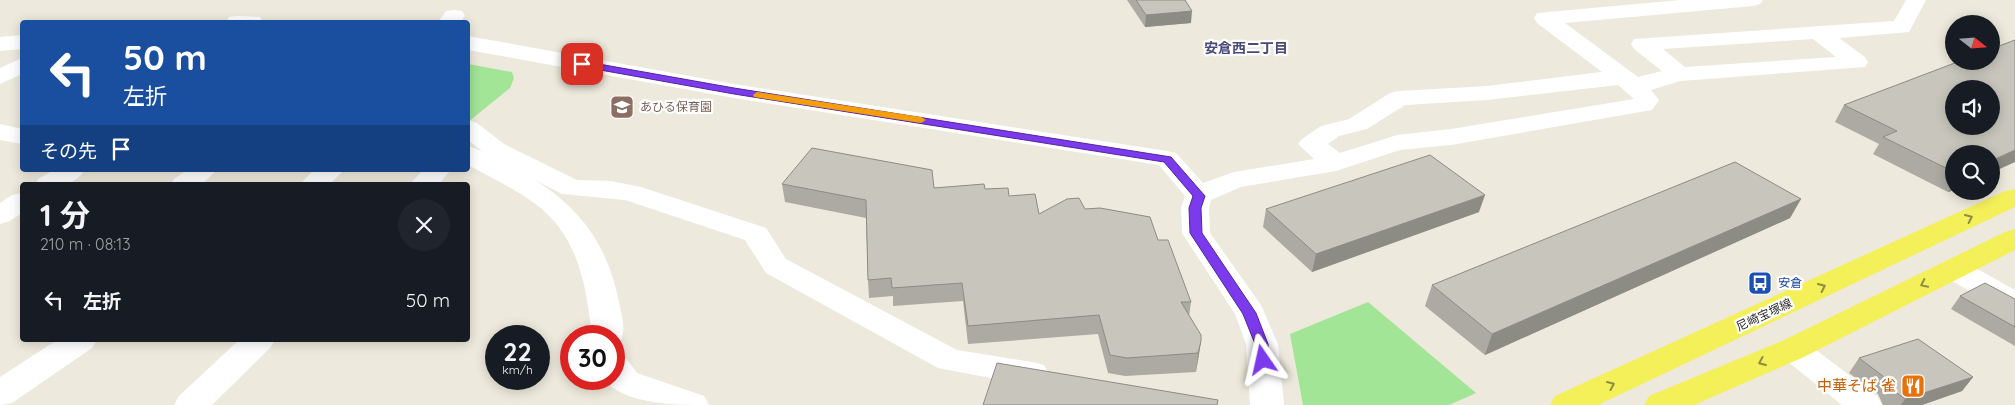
<!DOCTYPE html>
<html lang="ja">
<head>
<meta charset="utf-8">
<style>
	:root { --surface:#171b24; --page:#20242c; --text:#f1f3f6; --muted:#9ea1a6 }
	body { margin:0; font-family:Quicksand,"Noto Sans JP",sans-serif; background:var(--page); color:var(--text); height:100vh; display:flex; flex-direction:column; font-size:19px; white-space:nowrap }
	* { box-sizing:border-box; margin:0 }
	p { font-size:16px; color:var(--muted) }
	.icon { flex:none; width:28px; height:28px; fill:none; stroke:currentColor; stroke-width:2; stroke-linecap:round; stroke-linejoin:round }
	.map { position:relative; flex:1; overflow:hidden }
	.panel { position:absolute; left:20px; top:182px; width:450px; height:160px; display:flex; flex-direction:column; background:var(--surface); border-radius:5px; box-shadow:0 2px 12px #0003 }
	.panel>* { flex:none }
	.hud { position:absolute; left:20px; top:20px; width:450px; height:152px; border-radius:5px; box-shadow:0 2px 12px #0003; background:#1a4fa0; color:#fff; overflow:hidden }
	.needle { width:32px; rotate:107deg }
	.buttons { position:absolute; left:1945px; top:15px; display:grid; gap:10px }
	.buttons a { display:grid; place-items:center; width:55px; height:55px; border-radius:50%; background:var(--surface); box-shadow:0 2px 12px #0003; font-size:25px }
	.speed { position:absolute; left:485px; top:325px; display:flex; gap:10px; font-size:25px; font-weight:700; text-align:center }
	.speed>* { display:grid; place-content:center; width:65px; height:65px; border-radius:50%; background:var(--surface); box-shadow:0 2px 12px #0003; line-height:1 }
	.speed small { font-size:12px; font-weight:400 }
	.speed .limit { border:8px solid #d22; background:#fff; color:#111 }
	.pin { position:absolute; display:grid; place-items:center; width:42px; height:42px; color:#fff; margin:-21px; border-radius:10px; box-shadow:0 2px 8px #0006 }
	.me { position:absolute; width:55px; margin:-28px; rotate:349deg; stroke-linejoin:round; filter:drop-shadow(0 0 4px #0008) }
	.turn { display:flex; align-items:center; gap:18px; height:105px; padding:0 20px; font-size:22px }
	.turn .icon { width:65px; height:65px; stroke-width:2.5 }
	.turn b { display:block; font-size:35px; line-height:42px }
	.then { display:flex; align-items:center; height:48px; padding:0 20px; background:#0003; gap:10px; font-size:19px }
	.round { display:grid; place-items:center; flex:none; width:52px; height:52px; border-radius:26px; background:var(--page) }
	.summary { display:flex; align-items:center; justify-content:space-between; height:85px; padding:0 20px }
	h1 { font-size:30px; font-weight:700; line-height:38px }
	ul { padding:0; list-style:none }
	li { display:flex; align-items:center; gap:15px; height:65px; padding:0 20px }
	li div { flex:1 }
	li b { display:block; font-size:19px }
	li em { font-style:normal }
	.map>svg:first-child { display:block }
	.green { fill:#a2e597 }
	.lines { fill:none; stroke-linecap:round; stroke-linejoin:round }
	.minor { fill:#fff; fill-rule:evenodd }
	.major { fill:#f4f05a; fill-rule:evenodd }
	.wall { fill:#acaaa2 }
	.shaded-wall { fill:#8c8b84 }
	.building { fill:#c8c6bc; stroke:#8c8b84; fill-rule:evenodd }
	.oneway { stroke:#8f8d42 }
	.route { fill:#7c3aed; stroke:#51269a }
	.slow { fill:#f59e0b }
	.labels { text-anchor:middle; stroke-width:4.5; stroke-linejoin:round; paint-order:stroke }
	.education-label { font-size:12px; fill:#785e54; stroke:#fff; text-anchor:start }
	.transit-label { font-size:12px; fill:#164399; stroke:#fff; text-anchor:start }
	.street-label { font-size:12px; fill:#2a2a2a; stroke:#fff }
	.neighbourhood-label { font-size:14px; font-weight:bold; fill:#4b4a7c; stroke:#fff }
	.near-food-label { font-size:15px; fill:#c56008; stroke:#fff; text-anchor:end }
</style>
</head>
<body>
<div class="map">
<svg width="2015" height="405" viewBox="0 0 2015 405">
	<rect width="100%" height="100%" fill="#ede9dc"/>
	<g class="green">
		<path d="M468,64L512,72L514,78L510,88L468,122Z"/>
		<path d="M1368,302L1476,393L1449,405H1303L1290,334Z"/>
	</g>
	<g class="lines">
		<g class="minor">
			<path d="M1680,0H1763L1760,4L1753,6L1565,23L1638,77L1662,71L1634,49L1631,44L1634,39L1894,21L1906,0H1926L1909,32L1839,38L1865,57L1868,62L1865,67L1680,81L1651,90L1659,100L1652,110L1451,145L1400,150L1336,171L1241,187L1211,200L1209,208L1210,233L1261,305L1278,344L1284,405H1250L1246,344L1235,314L1182,233L1181,208L1185,196L1159,165L734,98L468,50V36L734,84L1167,151L1176,153L1203,183L1234,172L1314,159L1298,144L1302,139L1321,126L1349,119L1390,93L1399,91L1487,86L1602,72L1537,23L1534,18L1537,13ZM1813,39L1836,57L1685,67L1663,49ZM1618,85L1634,99L1451,129L1397,135L1340,153L1328,144L1339,136L1367,129L1405,105L1487,100Z"/>
			<path d="M454,10L462,11L465,16L460,22H438L446,11Z"/>
			<path d="M237,16L260,17L263,22H226L229,17Z"/>
			<path d="M22,35V49L0,51V37Z"/>
			<path d="M22,58V74L0,84V68Z"/>
			<path d="M468,120L477,123L504,144L577,180L611,181L641,187L766,228L786,259L957,350L1032,362L1044,365L1049,374L1044,383L1032,386L938,368L766,273L745,240L625,200L562,194L535,180C585,212 609,249 620,307C623,320 626,333 619,344L614,345V336H592C586,286 579,235 534,203C513,188 490,177 468,165V146L482,151L468,140Z"/>
			<path d="M0,124L22,129V144L0,140Z"/>
			<path d="M54,170H85C72,189 55,185 35,185L38,179Z"/>
			<path d="M187,170H217L201,185H171L174,179Z"/>
			<path d="M314,170H344L329,185H299Z"/>
			<path d="M423,170H451L438,185H409Z"/>
			<path d="M22,193V213L10,221L0,224V203L12,195Z"/>
			<path d="M1954,259L1965,262L2015,290V313L2004,310L1943,276L1939,269L1943,262Z"/>
			<path d="M1793,338L1804,341L1877,396L1882,405H1842L1782,357L1777,349L1782,341Z"/>
			<path d="M57,340H97L92,348L12,403L0,405V377Z"/>
			<path d="M239,340H275L270,348L212,405H174L179,396Z"/>
			<path d="M614,354L626,358L637,373L704,396L709,405C676,405 625,405 603,379H614Z"/>
		</g>
		<g class="major">
			<path d="M2015,189V207L1598,405H1550L1555,396L2005,191Z"/>
			<path d="M2015,229V250L1804,357L1694,405H1644L1649,396L1782,341L2005,232Z"/>
		</g>
	</g>
	<g class="wall">
		<path d="M1127,0H1185L1191,23L1145,27Z"/>
		<path d="M1844,105L1954,154V190L1948,192L1873,154L1879,144L1835,122Z"/>
		<path d="M782,184L985,189L1009,196L1039,214L1085,209L1158,240L1191,302L1189,316L1201,341L1196,372L1125,376L1108,373L1098,334L968,344L963,301L893,306V296L869,298L868,280L866,218L785,202Z"/>
		<path d="M1801,199L1790,218L1485,355L1425,306L1432,285Z"/>
		<path d="M1266,209L1479,212L1312,272L1263,227Z"/>
		<path d="M1960,296L2015,299V346L1951,309Z"/>
		<path d="M1859,358L1973,377L1962,391L1922,405H1883L1878,394L1849,373Z"/>
	</g>
	<g class="shaded-wall">
		<path d="M1192,11L1191,23L1145,27L1146,15Z"/>
		<path d="M2015,150V162L1991,173V161Z"/>
		<path d="M1954,184V190L1948,192Z"/>
		<path d="M1485,195L1479,212L1312,272L1316,254Z"/>
		<path d="M1801,199L1790,218L1485,355L1492,334Z"/>
		<path d="M1201,341L1198,360L1196,372L1198,353Z"/>
		<path d="M1973,377L1962,391L1922,405H1901L1905,399Z"/>
	</g>
	<g class="building">
		<path d="M1136,0H1185L1192,11L1146,15Z"/>
		<path d="M2015,40V150L1991,161V154H1954V172L1883,137L1897,131L1844,105L1960,61H1991V49ZM1954,89H1991V126H1954Z"/>
		<path d="M812,148L932,170L934,188L984,184L985,189L1008,188L1009,196L1035,194L1039,214L1067,199L1079,198L1085,209L1100,208L1150,217L1158,240H1168L1191,302H1181L1201,335V341L1198,353L1127,358L1110,355L1099,315L968,326L962,283L892,288L891,278L868,280L866,200L782,184Z"/>
		<path d="M1430,155L1485,195L1316,254L1266,209Z"/>
		<path d="M1735,162L1801,199L1492,334L1432,285Z"/>
		<path d="M1985,283L2015,299V327L1960,296Z"/>
		<path d="M1918,339L1973,377L1905,399L1894,391L1888,380L1859,358Z"/>
		<path d="M997,363L1218,400L1217,405H983Z"/>
	</g>
	<defs><path id="oneway-chevron" d="M-2-3.5L2.5 0L-2 3.5" fill="none" stroke-width="1.6" stroke-linecap="round" stroke-linejoin="round" transform="scale(1.25)"/></defs>
	<g class="oneway">
		<use href="#oneway-chevron" transform="translate(1969 218) rotate(-25)"/>
		<use href="#oneway-chevron" transform="translate(1924 284) rotate(154)"/>
		<use href="#oneway-chevron" transform="translate(1822 287) rotate(-25)"/>
		<use href="#oneway-chevron" transform="translate(1762 362) rotate(157)"/>
		<use href="#oneway-chevron" transform="translate(1611 385) rotate(-24)"/>
	</g>
	<path class="route" d="M582,61L734,88L1171,157L1205,196L1201,208L1202,233L1256,313L1268,344L1270,360L1268,363H1258L1255,344L1243,314L1190,233L1189,208L1193,196L1164,162L734,94L578,66L577,64Z"/>
	<path class="slow" d="M757,92L921,117L926,120L921,123L754,97L753,95Z"/>
	<defs>
		<g id="school-square" transform="scale(1.25)"><rect x="-9" y="-9" width="18" height="18" rx="4" fill="#8d6e63" stroke="#fff"/><path d="M0-5L7-2L0 1L-7-2ZM-4 1L0 2.5L4 1V4Q0 6-4 4Z" fill="#fff"/></g>
		<g id="bus-square" transform="scale(1.25)"><rect x="-9" y="-9" width="18" height="18" rx="4" fill="#1a4fb4" stroke="#fff"/><path d="M-5-6H5V4H4V6H2V4H-2V6H-4V4H-5ZM-3.5-4V0h7V-4ZM-3.5 1.2v1.5H-2V1.2ZM2 1.2v1.5H3.5V1.2Z" fill="#fff"/></g>
		<g id="restaurant-square" transform="scale(1.25)"><rect x="-9" y="-9" width="18" height="18" rx="4" fill="#e8710a" stroke="#fff"/><path d="M-5-6h1v4h1v-4h1v4h1v-4h1v5L-1.5 .5V6h-2V.5L-5-1ZM5-6V6H3V1.5H1.5Q1.5-4 5-6Z" fill="#fff"/></g>
	</defs>
	<g fill-rule="evenodd">
		<use href="#school-square" x="622" y="107"/>
		<use href="#bus-square" x="1760" y="283"/>
		<use href="#restaurant-square" x="1913" y="386"/>
	</g>
	<g class="labels">
		<g class="education-label">
			<text x="640" y="111">あひる保育園</text>
		</g>
		<g class="transit-label">
			<text x="1778" y="287">安倉</text>
		</g>
		<g class="street-label">
			<text transform="translate(1764 315) rotate(-25)" y="4">尼崎宝塚線</text>
		</g>
		<g class="neighbourhood-label">
			<text x="1246" y="53">安倉西二丁目</text>
		</g>
		<g class="near-food-label">
			<text x="1896" y="391">中華そば 雀</text>
		</g>
	</g>
</svg>
<div class="buttons">
<a><svg class="needle" viewBox="-14 -14 28 28"><path d="M0-13l5 13h-10z" fill="#e53935"/><path d="M0 13l5-13h-10z" fill="#9ea1a6"/></svg></a>
<a><svg class="icon" aria-label="sound" viewBox="0 0 24 24"><path d="M4 9h4l5-4v14l-5-4H4zM17 9q2 3 0 6"/></svg></a>
<a><svg class="icon" aria-label="search" viewBox="0 0 24 24"><circle cx="10" cy="10" r="6"/><path d="M15 15l6 6"/></svg></a>
</div>
<div class="speed"><div>22<small>km/h</small></div><div class="limit">30</div></div>
<div class="pin" style="left:582px;top:64px;background:#d93025"><svg class="icon" aria-label="arrive" viewBox="0 0 24 24"><path d="M6 21V4h12l-3 4 3 4H6"/></svg></div>
<svg class="me" style="left:1263px;top:360px" viewBox="-20 -20 40 40"><path d="M0-17L14 15 0 8-14 15z" fill="#7c3aed" stroke="#fff" stroke-width="4"/></svg>
<div class="hud">
<div class="turn"><svg class="icon" aria-label="left" viewBox="0 0 24 24"><path d="M17 20v-9H6M10 6l-5 5 5 5"/></svg><div><b>50 m</b>左折</div></div>
<div class="then">その先<svg class="icon" aria-label="arrive" viewBox="0 0 24 24"><path d="M6 21V4h12l-3 4 3 4H6"/></svg></div>
</div>
<section class="panel">
<div class="summary"><div><h1>1 分</h1><p>210 m · 08:13</p></div><a class="round"><svg class="icon" aria-label="close" viewBox="0 0 24 24"><path d="M6 6l12 12M18 6L6 18"/></svg></a></div>
<ul>
<li><svg class="icon" aria-label="left" viewBox="0 0 24 24"><path d="M17 20v-9H6M10 6l-5 5 5 5"/></svg><div><b>左折</b></div><em>50 m</em></li>
</ul>
</section>
</div>
</body>
</html>
